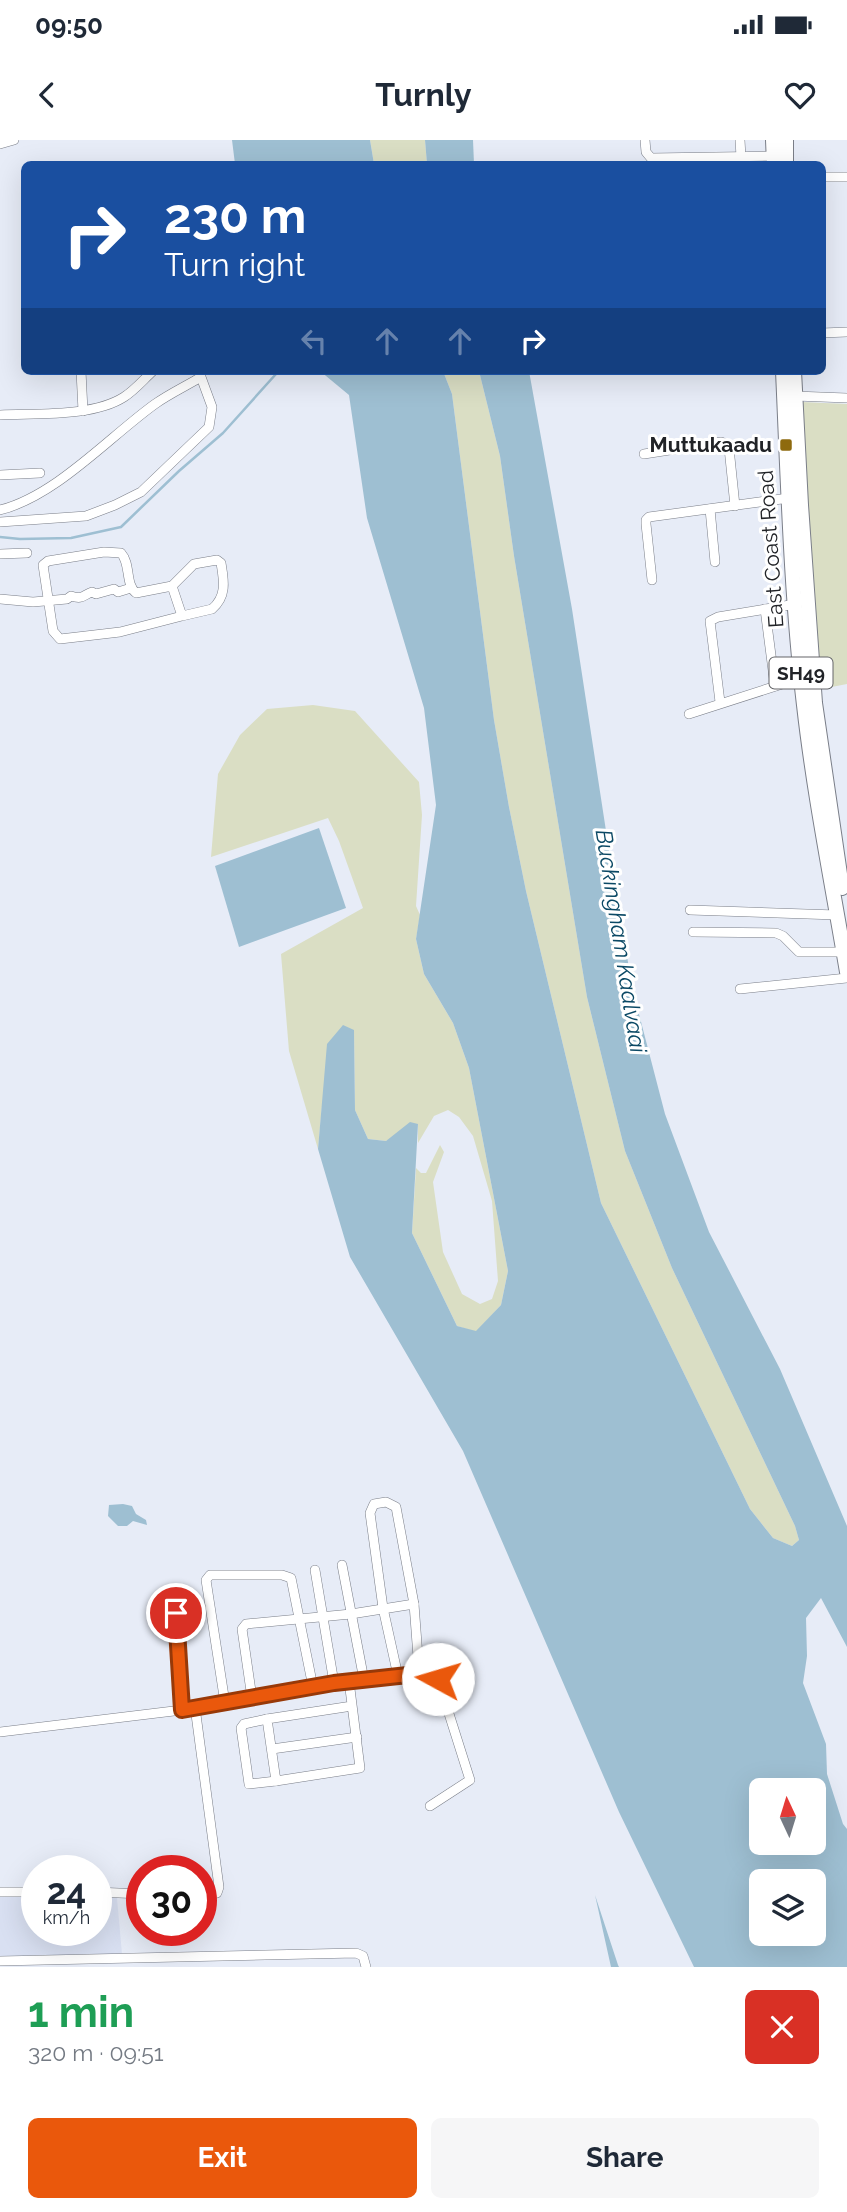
<!DOCTYPE html>
<html lang="en">
<head>
<meta charset="utf-8">
<style>
	:root { --surface:#fff; --page:#f6f6f7; --text:#1f2937; --muted:#747a83; --accent:#ea580c }
	body { margin:0; font-family:Raleway,sans-serif; background:var(--page); color:var(--text); height:100vh; display:flex; flex-direction:column; font-size:26px; white-space:nowrap }
	* { box-sizing:border-box; margin:0 }
	p { font-size:23px; color:var(--muted) }
	.icon { flex:none; width:38px; height:38px; fill:none; stroke:currentColor; stroke-width:2; stroke-linecap:round; stroke-linejoin:round }
	.map { position:relative; height:1827px; overflow:hidden }
	.drawer { display:flex; flex-direction:column; background:var(--surface); flex:1 }
	.drawer>* { flex:none }
	.top-card { position:absolute; left:21px; top:21px; width:805px; height:214px; border-radius:10px; box-shadow:0 7px 28px #0002; background:#1a4fa0; color:#fff; overflow:hidden }
	.needle { width:46px; rotate:356deg }
	.fabs { position:absolute; left:749px; top:1638px; display:grid; gap:14px }
	.fabs a { display:grid; place-items:center; width:77px; height:77px; border-radius:10px; background:var(--surface); box-shadow:0 7px 28px #0002; font-size:35px }
	.speed { position:absolute; left:21px; top:1715px; display:flex; gap:14px; font-size:35px; font-weight:700; text-align:center }
	.speed>* { display:grid; place-content:center; width:91px; height:91px; border-radius:50%; background:var(--surface); box-shadow:0 7px 28px #0002; line-height:1 }
	.speed small { font-size:18px; font-weight:400 }
	.speed .limit { border:10px solid #d22; background:#fff; color:#111 }
	.pin { position:absolute; display:grid; place-items:center; width:60px; height:60px; color:#fff; margin:-30px; border:4px solid #fff; border-radius:50%; box-shadow:0 2px 7px #0007 }
	.me { position:absolute; width:77px; margin:-38px; rotate:276deg; stroke-linejoin:round; filter:drop-shadow(0 0 5px #0008) }
	.turn { display:flex; align-items:center; gap:24px; height:147px; padding:0 28px; font-size:32px }
	.turn .icon { width:91px; height:91px; stroke-width:2.5 }
	.turn b { display:block; font-size:49px; line-height:60px }
	.lanes { display:flex; align-items:center; height:66px; padding:0 28px; background:#0003; justify-content:center; gap:35px; direction:ltr }
	.lanes .off { opacity:.35 }
	.round { display:grid; place-items:center; flex:none; width:74px; height:74px; border-radius:10px; background:var(--page) }
	.head { display:flex; align-items:center; justify-content:space-between; height:119px; padding:0 28px }
	h1 { font-size:42px; font-weight:700; line-height:52px; color:#1e9e55 }
	.button { display:flex; gap:14px; margin-top:auto; padding:14px 28px }
	.button a { flex:1; height:80px; border-radius:10px; background:var(--accent); color:#fff; font-size:28px; font-weight:700; line-height:80px; text-align:center }
	.button a+a { background:var(--page); color:var(--text) }
	.status { display:flex; justify-content:space-between; align-items:center; height:49px; padding:0 35px; background:var(--surface); direction:ltr }
	.status svg { height:19px; fill:currentColor }
	header { display:flex; justify-content:space-between; align-items:center; height:91px; padding:0 28px; background:var(--surface); font-size:32px; font-weight:700 }
	.map>svg:first-child { display:block }
	.built { fill:#d9e0f2 }
	.green { fill:#dadec4 }
	.water { fill:#9ebfd2; fill-rule:evenodd }
	.lines { fill:none; stroke-linecap:round; stroke-linejoin:round }
	.stream { stroke:#9ebfd2; stroke-width:2.5 }
	.minor-casing { stroke:#7a7e88; stroke-width:10 }
	.primary-casing { stroke:#7a7e88; stroke-width:16 }
	.minor { stroke:#fff; stroke-width:9 }
	.primary { stroke:#fff; stroke-width:14 }
	.route-casing { stroke:#983908; stroke-width:18 }
	.route { stroke:#ea580c; stroke-width:12 }
	.poi-dot { fill:#8e6a0e; stroke:#fff; stroke-width:2.5 }
	.labels { text-anchor:middle; stroke-width:6; stroke-linejoin:round; paint-order:stroke }
	.shield { fill:#fff; stroke:#646568; stroke-width:2 }
	.shield-label { font-size:19px; font-weight:bold; fill:#212327 }
	.poi-label { font-size:21px; font-weight:bold; fill:#212327; stroke:#fff; text-anchor:end }
	.street-label { font-size:21px; fill:#212327; stroke:#fff }
	.water-label { font-size:23px; font-style:italic; fill:#0b4965; stroke:#fff }
</style>
</head>
<body>
<div class="status"><b>09:50</b><svg viewBox="0 0 49 12"><path d="M0 12V9h3v3zM5 12V6h3v6zM10 12V3h3v9zM15 12V0h3v12zM26 1h20v11H26zM47 4h2v5h-2z"/></svg></div>
<header><svg class="icon" aria-label="back" viewBox="0 0 24 24"><path d="M15 5l-7 7 7 7"/></svg>Turnly<svg class="icon" aria-label="heart" viewBox="0 0 24 24"><path d="M12 20l-8-8c-3-5 5-10 8-4 3-6 11-1 8 4z"/></svg></header>
<div class="map">
<svg width="847" height="1827" viewBox="0 0 847 1827">
	<rect width="100%" height="100%" fill="#e7ecf7"/>
	<path class="built" d="M0,1756L37,1757V1790H96V1757L117,1758L122,1814L0,1816Z"/>
	<g class="green">
		<path d="M370,0H425L427,24H374Z"/>
		<path d="M443,231H479L500,316L514,416L587,857L625,1011L672,1128L795,1386L799,1400L792,1406L773,1398L750,1369L601,1063L526,751L509,667L494,580L452,254Z"/>
		<path d="M802,262L847,264V544L816,550Z"/>
		<path d="M313,565L355,571L419,642L422,675L416,766L420,775L416,799L424,834L453,883L469,928L508,1131L501,1165L476,1192L457,1186L412,1093L416,1028L421,1033H426L440,1005L444,1012L433,1042L443,1112L462,1154L480,1164L492,1159L498,1141L492,1061L473,996L459,977L448,970L434,976L418,1003V984L386,1001L368,999L355,970L354,890L322,966L318,1009L289,911L281,814L363,768L339,701L328,678L211,717L218,634L240,595L267,569Z"/>
	</g>
	<g class="water">
		<path d="M232,0H370L374,24H235Z"/>
		<path d="M425,0H473L474,24H427Z"/>
		<path d="M320,231H443L452,254L494,580L509,667L526,751L601,1063L750,1369L773,1398L792,1406L799,1400L795,1386L672,1128L625,1011L587,857L514,416L500,316L479,231H529L572,469L612,730L633,851L665,974L709,1092L780,1229L847,1386V1507L821,1458L806,1478L807,1516L803,1543L826,1604L827,1634L843,1684L847,1689V1827H694L619,1672L463,1311L350,1117L318,1009L327,904L343,885L354,890L355,970L368,999L386,1001L410,982L418,984L412,1093L457,1186L476,1191L501,1165L508,1131L469,928L453,883L424,834L416,799L436,665L424,568L367,378L349,255ZM814,1650V1703H761V1650ZM814,1741V1794H761V1741Z"/>
		<path d="M319,688L346,768L239,807L215,726Z"/>
		<path d="M123,1364L132,1366L136,1374L146,1380L147,1385L133,1381L127,1386H118L108,1376L109,1365Z"/>
		<path d="M595,1755L618,1825L619,1827H611Z"/>
	</g>
	<g class="lines">
		<path class="stream" d="M0,397L20,399L71,398L121,387L179,331L223,293L276,234L288,231"/>
		<g class="minor-casing">
			<g id="minor">
				<path d="M645,0L646,12L651,18L774,16"/>
				<path d="M740,0L741,17"/>
				<path d="M0,4L14,0"/>
				<path d="M822,37H847"/>
				<path d="M822,193L847,192"/>
				<path d="M81,231L83,271"/>
				<path d="M795,256L847,258"/>
				<path d="M0,275C37,273 93,277 124,257C135,250 144,239 153,231"/>
				<path d="M644,314L721,302L726,304L729,308L735,366"/>
				<path d="M0,335L40,333"/>
				<path d="M710,369L715,422"/>
				<path d="M0,370C56,356 109,297 155,264C169,254 186,246 201,237L212,267L209,287L141,352L115,365L86,376L0,382"/>
				<path d="M0,414L27,413"/>
				<path d="M652,440L646,384V380L649,377L789,358"/>
				<path d="M172,446L182,476L212,469C227,456 224,441 221,423L217,420L194,424L172,446L136,453C125,444 131,424 121,413L104,412L48,421L43,425L53,491L60,499L120,492L182,476"/>
				<path d="M0,459L33,462L67,459L71,456C83,460 83,455 92,452L96,454L114,449L118,452L131,448"/>
				<path d="M765,469L775,546"/>
				<path d="M720,562L710,481L718,477L796,464"/>
				<path d="M689,574L801,538"/>
				<path d="M690,770L837,775"/>
				<path d="M693,792L776,793L783,796L799,812H844"/>
				<path d="M740,849L847,838"/>
				<path d="M342,1425L364,1540"/>
				<path d="M315,1430L334,1543"/>
				<path d="M176,1473L182,1570"/>
				<path d="M419,1530L438,1539L470,1640L430,1666"/>
				<path d="M398,1536L383,1468L370,1373L374,1364L386,1362L396,1367L414,1464"/>
				<path d="M349,1541L360,1628L276,1641L267,1579L352,1566"/>
				<path d="M225,1563L206,1440L210,1435H282L291,1438L313,1547"/>
				<path d="M195,1567L219,1747L217,1753L201,1758"/>
				<path d="M267,1579L244,1584L241,1588L249,1644L276,1641"/>
				<path d="M0,1592L182,1570L334,1543L417,1534L419,1530L414,1464L351,1474L246,1484L242,1489L252,1558"/>
				<path d="M272,1609L357,1597"/>
				<path d="M0,1752H37"/>
				<path d="M96,1752L142,1754"/>
				<path d="M0,1821L356,1813L363,1816L366,1827"/>
			</g>
		</g>
		<g class="primary-casing">
			<g id="primary">
				<path d="M773,0L774,24"/>
				<path d="M786,0V24"/>
				<path d="M783,231C788,342 791,454 804,565C814,654 832,743 847,832"/>
				<path d="M794,231L801,365L815,563L842,748"/>
			</g>
		</g>
		<use href="#minor" class="minor"/>
		<use href="#primary" class="primary"/>
	</g>
	<g class="lines">
		<g class="route-casing">
			<path id="route" d="M176,1473L182,1570L334,1543L417,1534L419,1531L438,1539"/>
		</g>
		<use href="#route" class="route"/>
	</g>
	<rect class="poi-dot" x="779" y="298" width="14" height="14" rx="3.5"/>
	<g class="labels">
		<rect class="shield" x="769.5" y="517.5" width="63" height="31" rx="5"/>
		<g class="shield-label">
			<text x="801" y="540">SH49</text>
		</g>
		<g class="poi-label">
			<text x="772" y="312">Muttukaadu</text>
		</g>
		<g class="street-label">
			<text transform="translate(771 409) rotate(-94)" y="7">East Coast Road</text>
		</g>
		<g class="water-label">
			<text transform="translate(621 801) rotate(81)" y="8">Buckingham Kaalvaai</text>
		</g>
	</g>
</svg>
<div class="fabs">
<a><svg class="needle" viewBox="-14 -14 28 28"><path d="M0-13l5 13h-10z" fill="#e53935"/><path d="M0 13l5-13h-10z" fill="#747a83"/></svg></a>
<a><svg class="icon" aria-label="layers" viewBox="0 0 24 24"><path d="M12 4l9 5-9 5-9-5zM3 14l9 5 9-5"/></svg></a>
</div>
<div class="speed"><div>24<small>km/h</small></div><div class="limit">30</div></div>
<div class="pin" style="left:176px;top:1473px;background:#d93025"><svg class="icon" aria-label="arrive" viewBox="0 0 24 24"><path d="M6 21V4h12l-3 4 3 4H6"/></svg></div>
<svg class="me" style="left:438px;top:1539px" viewBox="-20 -20 40 40"><circle r="19" fill="#fff"/><path d="M0-13L10 11 0 6-10 11z" fill="#ea580c"/></svg>
<div class="top-card">
<div class="turn"><svg class="icon" aria-label="right" viewBox="0 0 24 24"><path d="M7 20v-9h11M14 6l5 5-5 5"/></svg><div><b>230 m</b>Turn right</div></div>
<div class="lanes"><svg class="icon off" aria-label="left" viewBox="0 0 24 24"><path d="M17 20v-9H6M10 6l-5 5 5 5"/></svg><svg class="icon off" aria-label="ahead" viewBox="0 0 24 24"><path d="M12 20V5M6 11l6-6 6 6"/></svg><svg class="icon off" aria-label="ahead" viewBox="0 0 24 24"><path d="M12 20V5M6 11l6-6 6 6"/></svg><svg class="icon" aria-label="right" viewBox="0 0 24 24"><path d="M7 20v-9h11M14 6l5 5-5 5"/></svg></div>
</div>
</div>
<section class="drawer">
<div class="head"><div><h1>1 min</h1><p>320 m · 09:51</p></div><a class="round" style="background:#d93025;color:#fff"><svg class="icon" aria-label="close" viewBox="0 0 24 24"><path d="M6 6l12 12M18 6L6 18"/></svg></a></div>
<div class="button"><a>Exit</a><a>Share</a></div>
</section>
</body>
</html>
